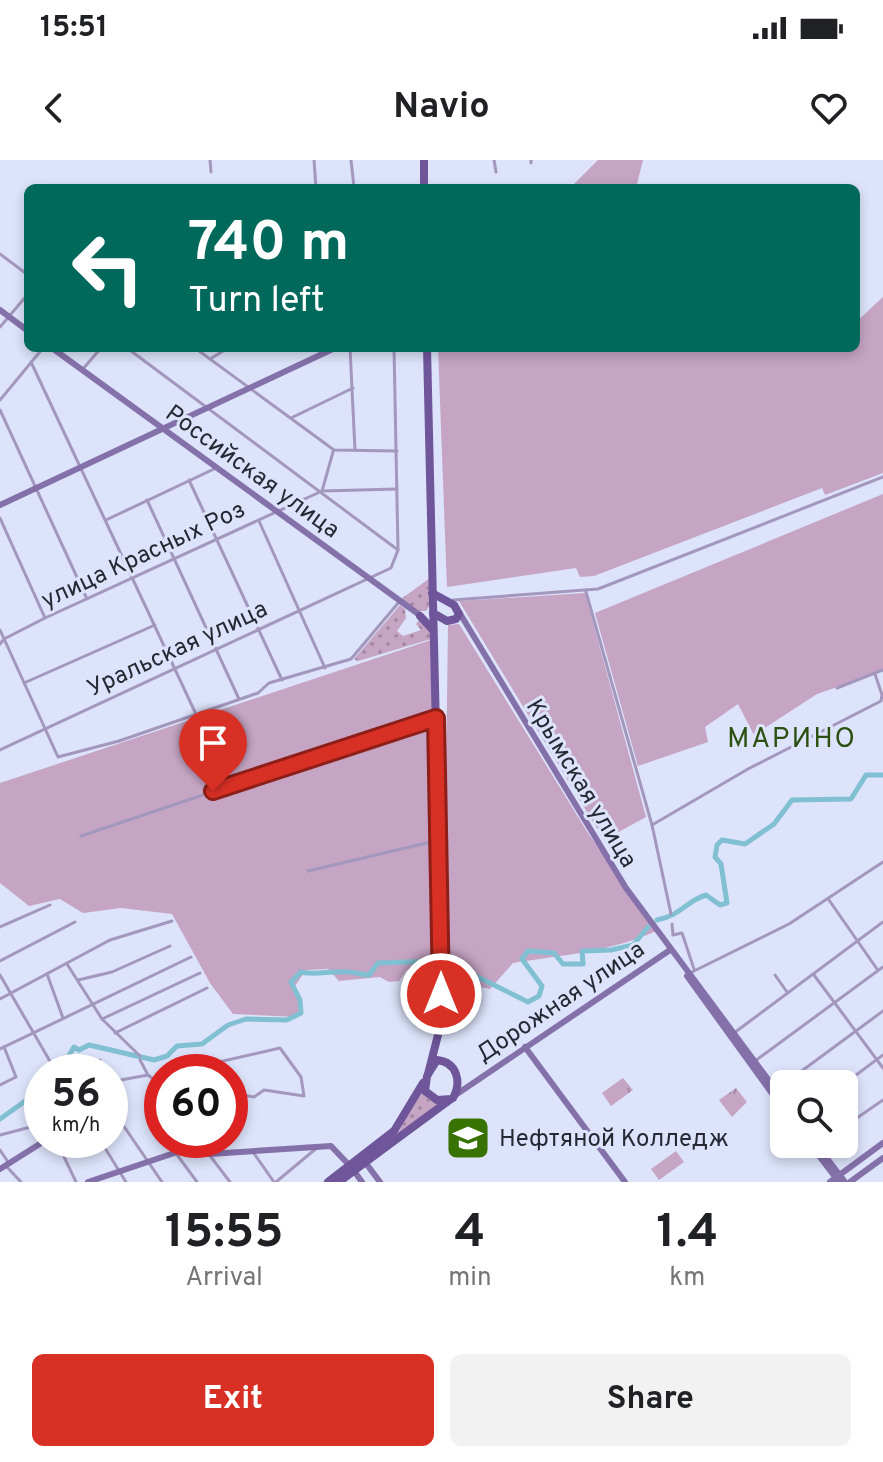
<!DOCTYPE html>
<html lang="en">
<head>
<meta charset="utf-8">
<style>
	:root { --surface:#fff; --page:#f2f2f2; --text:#202124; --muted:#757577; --accent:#d93025 }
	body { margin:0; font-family:Overpass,sans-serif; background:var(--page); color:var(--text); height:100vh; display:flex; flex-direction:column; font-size:30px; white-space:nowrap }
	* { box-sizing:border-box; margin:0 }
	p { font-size:26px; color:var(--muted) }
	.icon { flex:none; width:44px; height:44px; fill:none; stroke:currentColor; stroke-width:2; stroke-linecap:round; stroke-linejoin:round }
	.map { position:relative; height:1022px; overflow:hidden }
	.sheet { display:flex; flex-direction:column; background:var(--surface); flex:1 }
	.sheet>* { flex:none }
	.guide { position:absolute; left:24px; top:24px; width:836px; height:168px; border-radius:12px; box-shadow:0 4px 12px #0003; background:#00695c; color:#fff; overflow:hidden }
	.buttons { position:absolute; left:770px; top:910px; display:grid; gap:16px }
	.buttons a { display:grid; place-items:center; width:88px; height:88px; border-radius:12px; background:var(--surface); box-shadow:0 4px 12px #0003; font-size:40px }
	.speed { position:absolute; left:24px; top:894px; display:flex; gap:16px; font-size:40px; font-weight:700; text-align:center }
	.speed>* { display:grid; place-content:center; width:104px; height:104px; border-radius:50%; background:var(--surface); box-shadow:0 4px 12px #0003; line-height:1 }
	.speed small { font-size:20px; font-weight:400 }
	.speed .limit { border:12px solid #d22; background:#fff; color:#111 }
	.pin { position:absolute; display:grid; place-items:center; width:68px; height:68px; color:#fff; margin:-82px -34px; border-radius:50% 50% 50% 0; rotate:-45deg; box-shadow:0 0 8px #0007 }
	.pin .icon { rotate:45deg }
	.me { position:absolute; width:88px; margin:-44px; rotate:0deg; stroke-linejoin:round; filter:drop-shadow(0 0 6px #0008) }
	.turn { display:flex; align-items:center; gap:28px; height:168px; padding:0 32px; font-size:36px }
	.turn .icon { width:104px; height:104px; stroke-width:2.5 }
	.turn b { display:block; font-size:56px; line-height:68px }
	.eta { display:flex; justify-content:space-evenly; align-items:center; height:136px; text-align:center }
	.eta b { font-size:48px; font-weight:700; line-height:56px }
	.cta { display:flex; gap:16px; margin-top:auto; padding:16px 32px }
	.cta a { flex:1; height:92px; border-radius:12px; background:var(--accent); color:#fff; font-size:32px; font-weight:700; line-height:92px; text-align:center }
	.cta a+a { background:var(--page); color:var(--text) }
	.status { display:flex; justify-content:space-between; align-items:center; height:56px; padding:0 40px; background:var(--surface); direction:ltr }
	.status svg { height:22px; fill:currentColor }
	header { display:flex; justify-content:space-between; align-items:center; height:104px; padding:0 32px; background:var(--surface); font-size:36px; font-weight:700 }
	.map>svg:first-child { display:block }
	.grass { fill:url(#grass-dots) }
	.park { fill:url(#park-tufts) }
	.garden { fill:#c5a4c4 }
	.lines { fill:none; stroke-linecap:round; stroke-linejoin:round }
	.river { stroke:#81c0d2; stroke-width:5 }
	.street { stroke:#a497be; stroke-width:3 }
	.secondary { stroke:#8571aa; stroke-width:6 }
	.primary { stroke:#6f559a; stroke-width:8 }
	.route-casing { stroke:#8d1f18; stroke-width:20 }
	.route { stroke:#d93025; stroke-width:14 }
	.labels { text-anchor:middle; stroke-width:6; stroke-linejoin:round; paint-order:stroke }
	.street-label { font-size:24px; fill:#262934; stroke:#dce3fa }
	.poi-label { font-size:24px; fill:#262934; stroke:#dce3fa; text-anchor:start }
	.quarter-label { font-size:28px; letter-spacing:2px; fill:#2b5011; stroke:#dce3fa }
</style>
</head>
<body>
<div class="status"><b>15:51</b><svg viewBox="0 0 49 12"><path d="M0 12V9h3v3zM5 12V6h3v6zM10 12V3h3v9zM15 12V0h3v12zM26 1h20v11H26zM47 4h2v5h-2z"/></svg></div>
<header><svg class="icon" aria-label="back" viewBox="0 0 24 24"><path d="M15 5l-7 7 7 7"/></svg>Navio<svg class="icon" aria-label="heart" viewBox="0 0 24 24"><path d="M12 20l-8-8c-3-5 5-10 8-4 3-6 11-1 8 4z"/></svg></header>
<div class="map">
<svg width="883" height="1022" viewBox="0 0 883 1022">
	<defs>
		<pattern id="grass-dots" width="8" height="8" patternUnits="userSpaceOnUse" patternTransform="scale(2)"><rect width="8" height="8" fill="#c5a4c4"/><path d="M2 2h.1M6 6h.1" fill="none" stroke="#a086a0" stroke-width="1.8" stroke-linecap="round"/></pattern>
		<pattern id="park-tufts" width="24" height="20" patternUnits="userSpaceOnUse" patternTransform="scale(2)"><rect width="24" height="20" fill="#c5a4c4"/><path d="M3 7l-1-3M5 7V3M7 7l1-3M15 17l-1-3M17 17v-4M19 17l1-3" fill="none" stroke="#a086a0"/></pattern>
	</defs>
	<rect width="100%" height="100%" fill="#dce3fa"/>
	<g class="grass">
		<path d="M430,418V445L426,451H418L401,439Z"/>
		<path d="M400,445L405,449L406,458L397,471L403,476L421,470L416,464L419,460L431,472V479L358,501L354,499Z"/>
		<path d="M422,929L428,939L441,943L377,990L399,971Z"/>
	</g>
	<g class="park">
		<path d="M623,918L633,930L611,946L602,933Z"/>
		<path d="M736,928L747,942L732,957L719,940Z"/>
		<path d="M676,991L684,1002L659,1020L651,1009Z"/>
	</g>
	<g class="garden">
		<path d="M598,0H643L636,28H570Z"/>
		<path d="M883,137V313L825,335L822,328L594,416L580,417L576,408L447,427L438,188H856V162Z"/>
		<path d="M883,334V511L817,534L754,575L738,544L705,567L708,582L638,606L595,453Z"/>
		<path d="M585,433L646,657L604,680L459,441Z"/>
		<path d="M459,464L588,673L656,771C611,792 561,795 513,803L490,829L449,820L445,697L448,465Z"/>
		<path d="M431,480L437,767L434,802L407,810L399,821L389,822L380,817L339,821L328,809L306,810L295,826L302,839L297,857L233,854L210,823L172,754L121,748L83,753L60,739L29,746L0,723V623Z"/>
	</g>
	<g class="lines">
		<g class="river">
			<path d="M657,760C682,755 686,741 706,735L720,745L727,743L721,704L715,697L717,685L722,680L745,684L774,664L792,640L851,639L866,615H883"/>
			<path d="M446,798L460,816L478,817L528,842L539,836L542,826L522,799L528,791L554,793L563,804H583L582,791L611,790L633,785L648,767"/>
			<path d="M48,912L64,904L74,887L79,890L89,885L154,900L167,896L177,886L202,884L228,865L246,859L287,860L301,853L300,840L291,822L301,812C318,816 330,810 348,812C356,812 361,815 369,815L378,803L437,801"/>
			<path d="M0,959L42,929"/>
		</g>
		<g class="street">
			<path d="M210,0L211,12"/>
			<path d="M314,0L316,28"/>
			<path d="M351,0L354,27"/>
			<path d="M494,0L496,12"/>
			<path d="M531,0V3"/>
			<path d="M0,94L28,115"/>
			<path d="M0,167L28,134"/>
			<path d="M127,188L398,390"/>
			<path d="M195,188L334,290L397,291"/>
			<path d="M350,188L355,290"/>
			<path d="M210,199L228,188"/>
			<path d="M31,202L195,552"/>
			<path d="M82,210L101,188"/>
			<path d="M0,240L43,188"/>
			<path d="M0,250L87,439"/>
			<path d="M291,258L353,228"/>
			<path d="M189,320L282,520"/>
			<path d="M322,331L333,292"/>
			<path d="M147,340L239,539"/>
			<path d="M0,358L45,458"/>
			<path d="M106,360L214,309"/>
			<path d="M259,361L325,508"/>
			<path d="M586,432L652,665L671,754"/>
			<path d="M453,440L598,429L883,317"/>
			<path d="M0,470L58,597L119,581L258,533L269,523L351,499L399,442"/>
			<path d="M0,484L4,479L45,458L322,331L397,329"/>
			<path d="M24,523L155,465"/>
			<path d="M837,528L883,510"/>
			<path d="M0,590L391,408L398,390L394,188"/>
			<path d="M652,665L748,609L881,541L882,535L875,514"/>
			<path d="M81,676L432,558"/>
			<path d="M308,711L439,680"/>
			<path d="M829,740L877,809"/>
			<path d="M672,764L673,775L682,773L694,809"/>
			<path d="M0,767L50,745"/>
			<path d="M0,801L75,762"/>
			<path d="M67,804L102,859L140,896"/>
			<path d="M690,813L789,764L883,702"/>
			<path d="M47,814L63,858"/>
			<path d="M0,815L51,903"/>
			<path d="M775,815L787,832"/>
			<path d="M814,815L883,908"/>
			<path d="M78,820L112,812L170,786"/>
			<path d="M0,839L110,780L172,761"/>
			<path d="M102,859L200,813"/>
			<path d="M115,873L207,828"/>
			<path d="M734,873L883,762"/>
			<path d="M0,889L191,797"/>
			<path d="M140,900L148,915"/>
			<path d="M755,901L883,807"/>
			<path d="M78,912L100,900"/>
			<path d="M175,912L280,888L301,917L304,936L264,930L254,937L230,933"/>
			<path d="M110,922L148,915L162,926"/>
			<path d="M784,924L883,851"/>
			<path d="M844,924L883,895"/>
			<path d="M0,925L16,917L4,887"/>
			<path d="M110,946L162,1022"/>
			<path d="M844,967L883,940"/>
			<path d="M0,975L42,964"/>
			<path d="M56,980L76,1022"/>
			<path d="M69,980L74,989L81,991L102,984"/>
			<path d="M100,980L126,1022"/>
			<path d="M198,980L230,1022"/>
			<path d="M217,980L219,992"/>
			<path d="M0,990L8,1002"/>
			<path d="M175,992L197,1022"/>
			<path d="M253,992L274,1022"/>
			<path d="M7,1007L21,1022"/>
			<path d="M276,1022L318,987"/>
		</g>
		<g class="secondary">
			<path d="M0,150L28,171"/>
			<path d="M52,188L421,456"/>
			<path d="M0,345L335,188"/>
			<path d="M459,452L626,728L784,941"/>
			<path d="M687,816L784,950"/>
			<path d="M525,887L625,1022"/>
			<path d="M454,936L670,790"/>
			<path d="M810,984L839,1022"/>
			<path d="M816,984L845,1022"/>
			<path d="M209,994L331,986L350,1006"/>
			<path d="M365,1002L380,1022"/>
			<path d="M0,1009L46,980"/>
			<path d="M354,1011L362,1022"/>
			<path d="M88,1022L201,984"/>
			<path d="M830,1022L883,983"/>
			<path d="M850,1022L883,998"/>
		</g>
		<g class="primary">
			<path d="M424,0V28"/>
			<path d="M427,188L442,824L439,871L428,914"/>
			<path d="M432,433L454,445L459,454L456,459L447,461L433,453"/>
			<path d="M420,456L433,470"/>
			<path d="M328,1022L394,971L423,923"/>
			<path d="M339,1022C376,994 413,967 451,939L453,938C462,922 457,902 437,900L427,916L425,931L437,940L451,939"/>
		</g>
	</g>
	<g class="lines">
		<g class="route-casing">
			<path id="route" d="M213,631L436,558L441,834"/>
		</g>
		<use href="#route" class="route"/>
	</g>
	<defs>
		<g id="university-square" transform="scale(2.3)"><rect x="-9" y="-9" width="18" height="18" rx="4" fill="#387201" stroke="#dce3fa"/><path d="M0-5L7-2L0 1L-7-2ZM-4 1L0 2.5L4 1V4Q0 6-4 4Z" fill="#fff"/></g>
	</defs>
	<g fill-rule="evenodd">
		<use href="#university-square" x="468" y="978"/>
	</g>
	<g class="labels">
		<g class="street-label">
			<text transform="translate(253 311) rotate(36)" y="8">Российская улица</text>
			<text transform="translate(143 394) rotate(-25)" y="8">улица Красных Роз</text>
			<text transform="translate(177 488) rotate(-25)" y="8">Уральская улица</text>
			<text transform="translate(582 623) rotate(59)" y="8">Крымская улица</text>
			<text transform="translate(560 841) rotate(-34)" y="8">Дорожная улица</text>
		</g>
		<g class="poi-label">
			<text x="499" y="986">Нефтяной Колледж</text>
		</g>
		<g class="quarter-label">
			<text x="792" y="587">МАРИНО</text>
		</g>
	</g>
</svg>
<div class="buttons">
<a><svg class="icon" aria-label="search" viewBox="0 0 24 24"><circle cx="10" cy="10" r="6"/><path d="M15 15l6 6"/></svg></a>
</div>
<div class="speed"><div>56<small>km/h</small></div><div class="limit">60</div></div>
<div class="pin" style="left:213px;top:631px;background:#d93025"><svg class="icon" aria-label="arrive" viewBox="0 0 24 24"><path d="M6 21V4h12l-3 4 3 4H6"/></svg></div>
<svg class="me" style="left:441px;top:834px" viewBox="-20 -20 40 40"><circle r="17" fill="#d93025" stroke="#fff" stroke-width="3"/><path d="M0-11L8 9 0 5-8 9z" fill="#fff"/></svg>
<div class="guide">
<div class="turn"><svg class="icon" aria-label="left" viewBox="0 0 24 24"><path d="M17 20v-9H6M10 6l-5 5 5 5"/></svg><div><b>740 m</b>Turn left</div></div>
</div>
</div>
<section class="sheet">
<div class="eta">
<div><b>15:55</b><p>Arrival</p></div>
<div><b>4</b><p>min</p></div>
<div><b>1.4</b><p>km</p></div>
</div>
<div class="cta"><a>Exit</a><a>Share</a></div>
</section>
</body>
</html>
